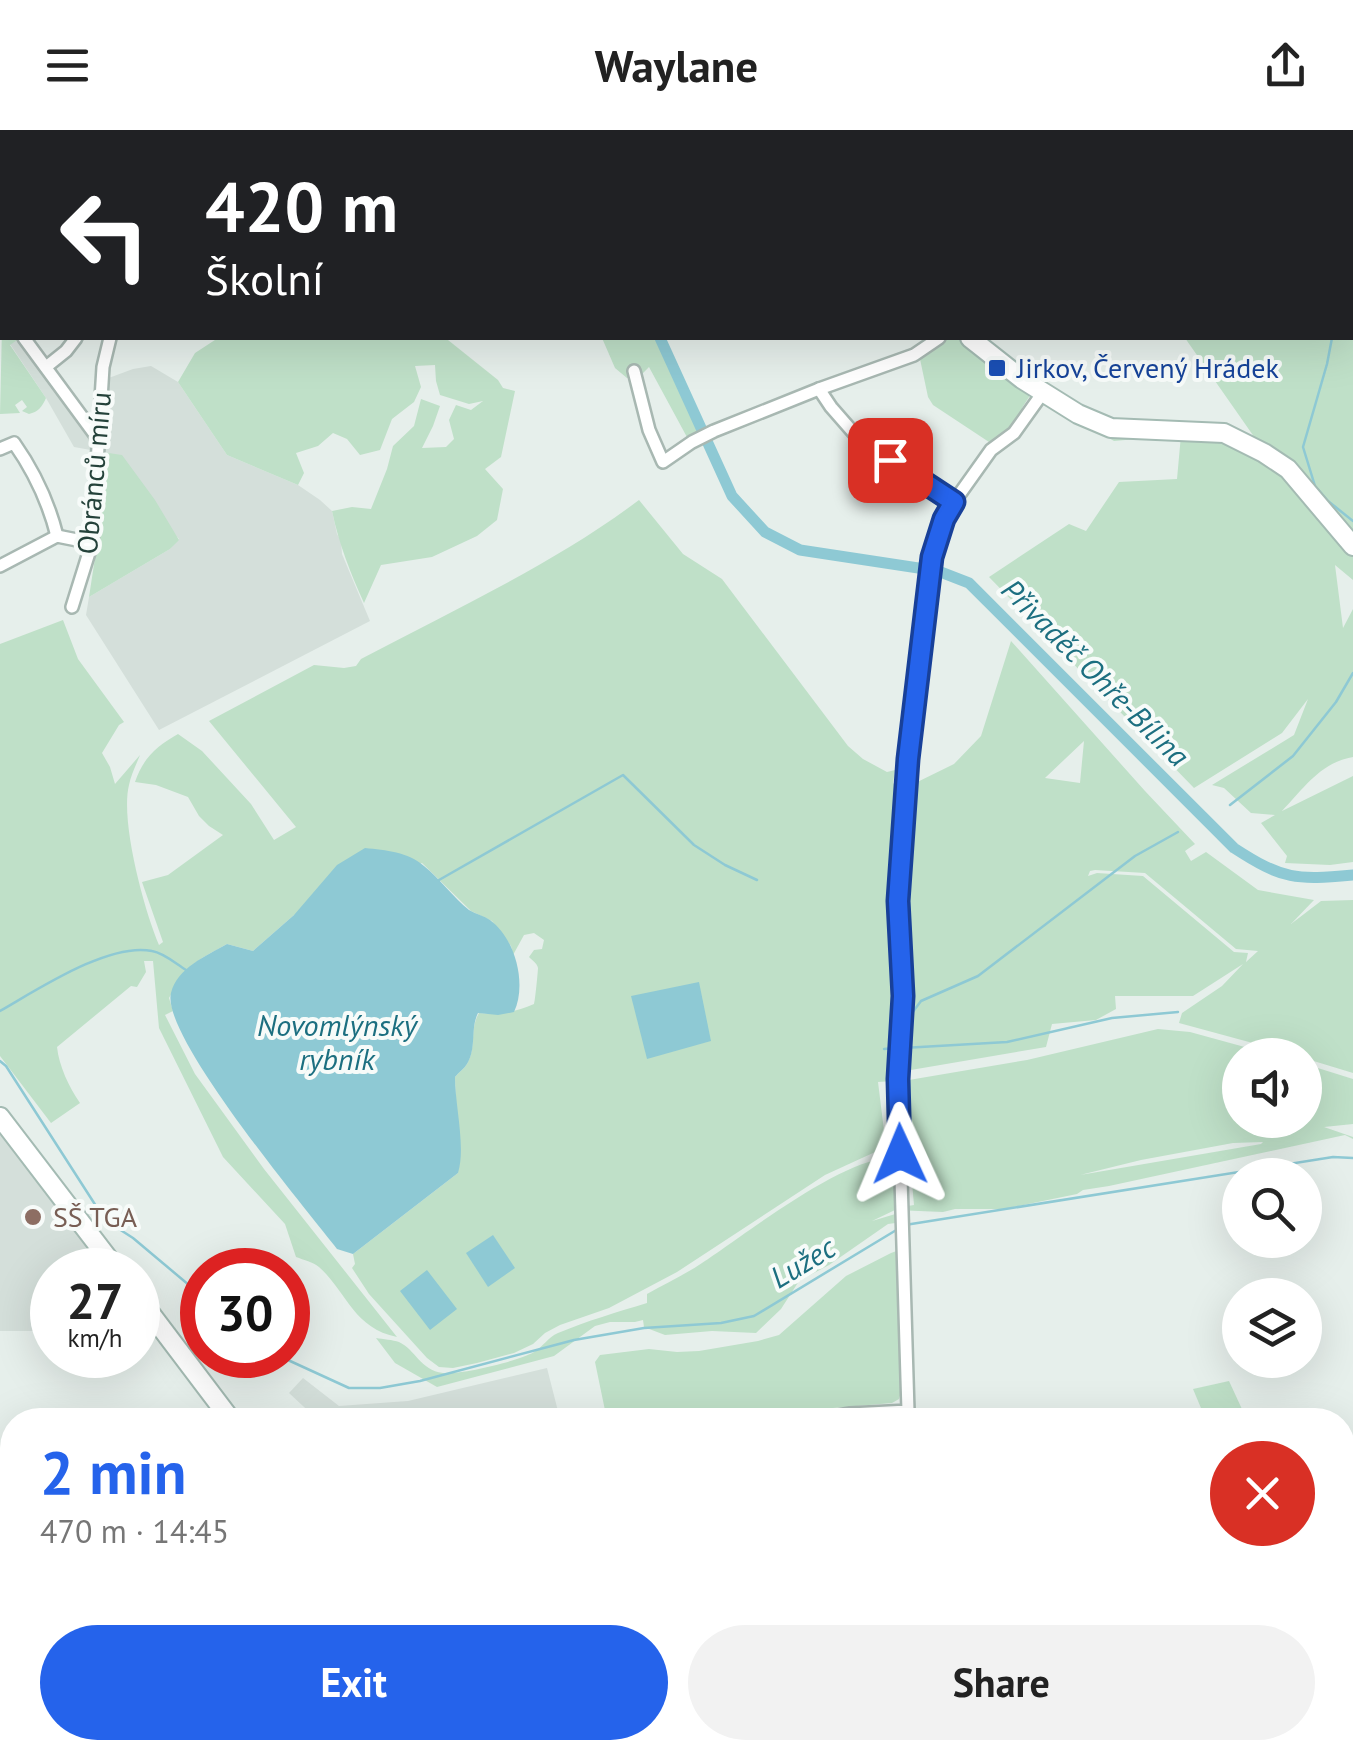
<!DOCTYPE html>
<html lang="en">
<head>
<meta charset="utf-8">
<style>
	:root { --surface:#fff; --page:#f2f2f2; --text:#222; --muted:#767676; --accent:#2563eb }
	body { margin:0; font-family:"PT Sans",sans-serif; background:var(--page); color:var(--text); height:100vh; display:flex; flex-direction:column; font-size:38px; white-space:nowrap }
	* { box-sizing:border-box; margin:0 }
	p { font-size:32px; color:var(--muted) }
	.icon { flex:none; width:55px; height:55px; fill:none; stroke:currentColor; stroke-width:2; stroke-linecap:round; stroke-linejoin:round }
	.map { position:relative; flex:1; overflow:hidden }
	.sheet { position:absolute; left:0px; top:1278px; width:1355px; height:352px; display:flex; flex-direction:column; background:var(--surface); border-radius:40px 40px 0 0; box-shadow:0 10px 40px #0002 }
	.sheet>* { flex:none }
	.top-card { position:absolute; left:0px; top:0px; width:1355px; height:210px; box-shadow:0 10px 40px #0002; background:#202124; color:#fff; overflow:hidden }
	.buttons { position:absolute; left:1222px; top:908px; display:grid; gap:20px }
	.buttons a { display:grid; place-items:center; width:100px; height:100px; border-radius:50%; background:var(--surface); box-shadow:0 10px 40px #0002; font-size:50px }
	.speed { position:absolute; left:30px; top:1118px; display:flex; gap:20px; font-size:50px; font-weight:700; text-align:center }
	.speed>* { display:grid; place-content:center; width:130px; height:130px; border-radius:50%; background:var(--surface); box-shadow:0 10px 40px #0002; line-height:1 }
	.speed small { font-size:25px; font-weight:400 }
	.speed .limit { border:15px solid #d22; background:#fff; color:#111 }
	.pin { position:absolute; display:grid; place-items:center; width:85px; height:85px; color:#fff; margin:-42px; border-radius:20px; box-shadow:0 5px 15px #0006 }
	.me { position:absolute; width:110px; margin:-55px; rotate:359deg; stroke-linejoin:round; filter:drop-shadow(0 0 8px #0008) }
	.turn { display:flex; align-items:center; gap:35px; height:210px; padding:0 40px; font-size:45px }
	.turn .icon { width:130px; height:130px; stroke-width:2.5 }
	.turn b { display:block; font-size:70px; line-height:85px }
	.round { display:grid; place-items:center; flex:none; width:105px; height:105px; border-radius:52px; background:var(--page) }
	.headline { display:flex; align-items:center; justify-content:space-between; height:170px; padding:0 40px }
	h1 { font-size:60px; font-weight:800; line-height:75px; color:var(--accent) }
	.button { display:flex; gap:20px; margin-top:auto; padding:20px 40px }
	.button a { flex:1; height:115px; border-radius:60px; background:var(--accent); color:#fff; font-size:40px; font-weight:800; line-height:115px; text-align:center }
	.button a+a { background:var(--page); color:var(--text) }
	header { display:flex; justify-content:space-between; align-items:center; height:130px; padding:0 40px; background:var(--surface); font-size:45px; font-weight:800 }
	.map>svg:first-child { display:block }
	.built { fill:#d4dfda }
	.green { fill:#bfe0c8; fill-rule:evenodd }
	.water { fill:#8ec9d4 }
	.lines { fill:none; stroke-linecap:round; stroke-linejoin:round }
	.stream { stroke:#8ec9d4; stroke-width:2.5 }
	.canal { stroke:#8ec9d4; stroke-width:11 }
	.street-casing { stroke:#a8b8b2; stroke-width:16 }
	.secondary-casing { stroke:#a4bbb3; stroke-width:22 }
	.street { stroke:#fff; stroke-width:11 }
	.secondary { stroke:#fff; stroke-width:18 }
	.route-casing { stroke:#184099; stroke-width:25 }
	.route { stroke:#2563eb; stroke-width:18 }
	.transit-dot { fill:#1a4fb4; stroke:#f7fbf9; stroke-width:4 }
	.education-dot { fill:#8d6e63; stroke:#f7fbf9; stroke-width:4 }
	.labels { text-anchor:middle; stroke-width:8; stroke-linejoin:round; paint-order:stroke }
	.transit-label { font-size:28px; fill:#164399; stroke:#f7fbf9; text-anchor:start }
	.street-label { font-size:28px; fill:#24423a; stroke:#f7fbf9 }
	.education-label { font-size:28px; fill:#785e54; stroke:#f7fbf9; text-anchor:start }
	.water-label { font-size:30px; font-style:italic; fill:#1c6f80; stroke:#f7fbf9 }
</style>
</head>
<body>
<header><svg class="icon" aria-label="menu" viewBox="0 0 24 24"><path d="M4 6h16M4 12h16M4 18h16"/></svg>Waylane<svg class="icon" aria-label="share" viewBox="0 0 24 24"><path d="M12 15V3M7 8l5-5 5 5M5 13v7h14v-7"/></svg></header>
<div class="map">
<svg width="1353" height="1628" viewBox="0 0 1353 1628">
	<rect width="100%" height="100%" fill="#e6efeb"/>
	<g class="built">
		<path d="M20,208L102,315L106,249L133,239L151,236L178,252L227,325L298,355L320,370L332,381L337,404L341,411L342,424L370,491L159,600L86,485L89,467L170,419L179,409L102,322L74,317L46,268L10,214Z"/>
		<path d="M0,1003L26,1033L106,1140H52V1201H0Z"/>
		<path d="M547,1238L560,1289L558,1290H318L289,1263L303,1248L339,1276L408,1271Z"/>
		<path d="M625,1618H722L724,1628H627Z"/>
	</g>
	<g class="green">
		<path d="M1003,0H1353V450L1335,435L1343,498L1353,479V627C1321,632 1303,659 1282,681L1353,646V732L1330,735L1285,733L1287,726L1261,693L1275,685L1251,683L1224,658L1212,655L1294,605L1308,569L1282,603L1194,658L989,447L1069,394L1086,401L1119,352L1177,349L1181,305L1114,311L1029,262V267L1022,278L1024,280C1014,294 1006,308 989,312L933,275L928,267L920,229L923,223L948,208H986L991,218L1087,283L1257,311L1185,208H1352V2H1002Z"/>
		<path d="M2,197V208H20L10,215L46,268C42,277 38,282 29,284L22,281L27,277L22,270L15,275L20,283L0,284Z"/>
		<path d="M218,208H456L448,210L498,250L503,258L515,261L501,327L485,339L503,359L497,390L477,406L432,427L381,435L364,473C350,442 339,414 332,381L352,377L371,379L387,339L393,316L414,296L421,269L440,276L433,296L422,318L446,317L454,309L449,290L456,275L471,280L483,271L469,274L440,265L436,251L435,235L415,236L421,257L414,272L392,289L380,320L360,325L347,309L333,303L318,316L296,323L304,343L298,355L227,325L178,252L195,223Z"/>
		<path d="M602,208H655L699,302L688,309L649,237L642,244L627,248L615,238Z"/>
		<path d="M102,322L122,325L155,370L179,410L170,419L89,467L95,428Z"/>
		<path d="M639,370L683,424L722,449L848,616L863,629L887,642L895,640L893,653L901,660L954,634L981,606L1011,511L1145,661L1195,714L1185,721L1191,731L1206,722L1258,760L1314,770L1291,794L1321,771L1353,770V943L1307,929L1305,925H1297L1179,893L1182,883L1222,856L1243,834L1193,866H1115L1116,879L1096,890L1052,894L1046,917L905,941L894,951L878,952L886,1017L825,1045L677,1142L609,1178L560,1195L545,1203L533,1214L514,1223L477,1233L453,1238L439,1237L427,1228L369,1164L352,1138L355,1134L353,1124L458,1043L455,947C459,942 464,939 467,934C477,917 469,900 479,883C500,885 515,882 534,874C535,872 538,841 538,838C537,833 533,831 529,827L534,820L542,819L544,810L534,803L524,805L513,825L511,816L492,791L471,781L422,733L294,785L253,821L227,814C194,832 187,835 169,868L173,881L165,885L195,944L264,1039L397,1207C353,1198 347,1162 319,1137C313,1132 304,1130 296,1127L285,1094L223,1027L159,898L153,831H144L146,842L137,857L131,856L57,917C59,936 69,957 80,973L51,993L0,926V514L63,490L78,529L124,592L119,595L102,623L110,637L115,654L140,625C136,635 131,645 129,655C120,691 144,780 159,815L163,812L142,752L168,745L223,705L209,696L199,686L188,667L156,655L135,652C143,628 157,616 178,604L202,621L251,674L274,710L296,697L209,591L314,535L344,538L356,536L361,529C455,479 554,434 639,370ZM1084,611L1080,653L1045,648L1046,647ZM1095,740L1145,743L1236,819L1258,821L1246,832L1248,823L1234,822L1143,746L1097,743L1088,746L1090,741Z"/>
		<path d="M1158,899L1190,902L1274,925H1240V990H1305V934L1353,949V994L1324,997L1353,1007V1009L1345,1005L1109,1056L1083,1060L1077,1064L1004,1079H955L943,1082L895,1080L872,1091L902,1082L903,1092L888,1094L829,1135L799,1151L781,1179L756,1203L712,1201L665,1205L644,1197L643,1190L635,1192H610L595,1196L554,1226L437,1257L395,1233L376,1208C383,1209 393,1210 399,1212C416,1220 420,1240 443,1243C460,1245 519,1231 534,1222C543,1217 548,1207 558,1203C587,1191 617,1182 647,1173V1164C665,1154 684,1145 702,1133C740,1108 849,1023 892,1029L898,1036L902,1077L914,1075L903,951L1027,930ZM1263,1012L1261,1014L1080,1045L1141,1030L1233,1013Z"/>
		<path d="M902,1119L905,1249L899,1269L892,1273L833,1278L794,1290H607L595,1232L600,1225L649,1219L677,1222L699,1221L758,1211L779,1205L846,1146L891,1123Z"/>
		<path d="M1229,1251L1247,1290H1206L1193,1259Z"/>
	</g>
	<g class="water">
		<path d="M365,718C386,720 408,722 424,736C440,749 453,767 469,780C476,784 484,786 490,790C516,809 527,855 514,882L498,885L478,883C470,899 477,918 467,934C464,939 459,942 455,947C455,976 466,1017 458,1043L353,1124L337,1119C306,1079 160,905 171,863C177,838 206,826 227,814L253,821L294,785L337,735Z"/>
		<path d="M699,852L711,911L647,929L631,866Z"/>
		<path d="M493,1105L515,1138L488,1157L466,1123Z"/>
		<path d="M427,1140L457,1179L430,1200L400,1161Z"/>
	</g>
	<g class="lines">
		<g class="stream">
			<path d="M1352,99H1353"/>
			<path d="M1332,208L1327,234L1303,317L1315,356L1328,371L1353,391"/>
			<path d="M1230,675L1293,626L1336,572L1353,543"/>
			<path d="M439,750L623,645L694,715L725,735L757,750"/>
			<path d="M0,881C37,860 109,812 152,821C164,823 175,833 186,840"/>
			<path d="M906,891L921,871L978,846L1135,726L1178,702"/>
			<path d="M903,918L1007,912L1112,888L1178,882"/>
			<path d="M884,919L894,918L895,905"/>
			<path d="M0,931L6,936L105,1090L133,1108L202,1166"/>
			<path d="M905,1095L1333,1027L1353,1028"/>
			<path d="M277,1225L349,1258H380L420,1251L574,1210L644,1198L721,1193L754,1186L898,1099"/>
		</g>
		<g class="canal">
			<path d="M512,0L515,2"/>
			<path d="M660,208L732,366L765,402L800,420L938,441L969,453L1234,718C1283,750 1296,750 1353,745"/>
		</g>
		<g class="street-casing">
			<g id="street">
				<path d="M202,2L203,0"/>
				<path d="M998,2L999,0"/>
				<path d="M0,121L2,117"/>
				<path d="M0,178L2,181"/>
				<path d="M24,208L99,310"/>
				<path d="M46,237L66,221L76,208"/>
				<path d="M634,241L649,300L663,332L692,312L714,301L819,259L914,225L939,208"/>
				<path d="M819,259L831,277L859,309L954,372"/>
				<path d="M0,319L14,313C33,340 49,374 57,406"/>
				<path d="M0,436L57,406L92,413"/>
				<path d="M72,477L92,413L103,237L110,208"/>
				<path d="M816,1290L850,1284L908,1281L898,949L903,866L898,771L908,629L928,452L933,419L954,372L991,320L1014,303L1044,261"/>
			</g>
		</g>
		<g class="secondary-casing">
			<g id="secondary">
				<path d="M760,0L763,2"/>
				<path d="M970,208L1022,249L1078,284L1111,298L1224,303L1264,323L1288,339L1353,416"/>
				<path d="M0,987L117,1140"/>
				<path d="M138,1167L231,1290"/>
				<path d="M453,1618L460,1628"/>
			</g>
		</g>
		<use href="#street" class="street"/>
		<use href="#secondary" class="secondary"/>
	</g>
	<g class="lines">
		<g class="route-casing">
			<path id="route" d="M890,330L954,372L944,389L932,427L908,629L898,771L903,866L898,949L900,1024"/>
		</g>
		<use href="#route" class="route"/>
	</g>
	<rect class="transit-dot" x="987" y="228" width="20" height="20" rx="5"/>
	<circle class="education-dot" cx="33" cy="1087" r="10"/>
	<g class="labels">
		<g class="transit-label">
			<text x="1017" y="248">Jirkov, Červený Hrádek</text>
		</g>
		<g class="street-label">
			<text transform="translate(94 343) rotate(-85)" y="10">Obránců míru</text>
		</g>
		<g class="education-label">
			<text x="53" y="1097">SŠ TGA</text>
		</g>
		<g class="water-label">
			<text transform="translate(1095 543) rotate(45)" y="10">Přivaděč Ohře-Bílina</text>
			<text x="337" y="906">Novomlýnský<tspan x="337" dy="34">rybník</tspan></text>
			<text transform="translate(803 1133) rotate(-31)" y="10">Lužec</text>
		</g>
	</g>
</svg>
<div class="buttons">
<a><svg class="icon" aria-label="sound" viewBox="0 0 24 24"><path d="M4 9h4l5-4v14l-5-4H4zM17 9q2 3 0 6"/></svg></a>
<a><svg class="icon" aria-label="search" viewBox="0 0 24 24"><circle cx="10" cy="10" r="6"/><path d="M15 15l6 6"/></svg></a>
<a><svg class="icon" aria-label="layers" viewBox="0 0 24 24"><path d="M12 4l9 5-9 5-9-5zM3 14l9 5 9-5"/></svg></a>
</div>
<div class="speed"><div>27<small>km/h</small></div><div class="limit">30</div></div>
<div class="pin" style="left:890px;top:330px;background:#d93025"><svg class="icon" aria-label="arrive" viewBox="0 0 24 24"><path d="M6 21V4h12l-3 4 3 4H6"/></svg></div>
<svg class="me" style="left:900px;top:1024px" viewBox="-20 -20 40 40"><path d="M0-17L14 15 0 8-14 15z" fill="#2563eb" stroke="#fff" stroke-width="4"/></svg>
<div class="top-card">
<div class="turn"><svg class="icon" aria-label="left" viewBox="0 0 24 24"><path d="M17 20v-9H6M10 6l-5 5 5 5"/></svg><div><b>420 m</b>Školní</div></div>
</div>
<section class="sheet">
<div class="headline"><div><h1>2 min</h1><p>470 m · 14:45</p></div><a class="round" style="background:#d93025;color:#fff"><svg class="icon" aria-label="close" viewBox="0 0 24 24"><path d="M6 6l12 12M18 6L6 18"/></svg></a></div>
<div class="button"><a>Exit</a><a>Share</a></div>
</section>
</div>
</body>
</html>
